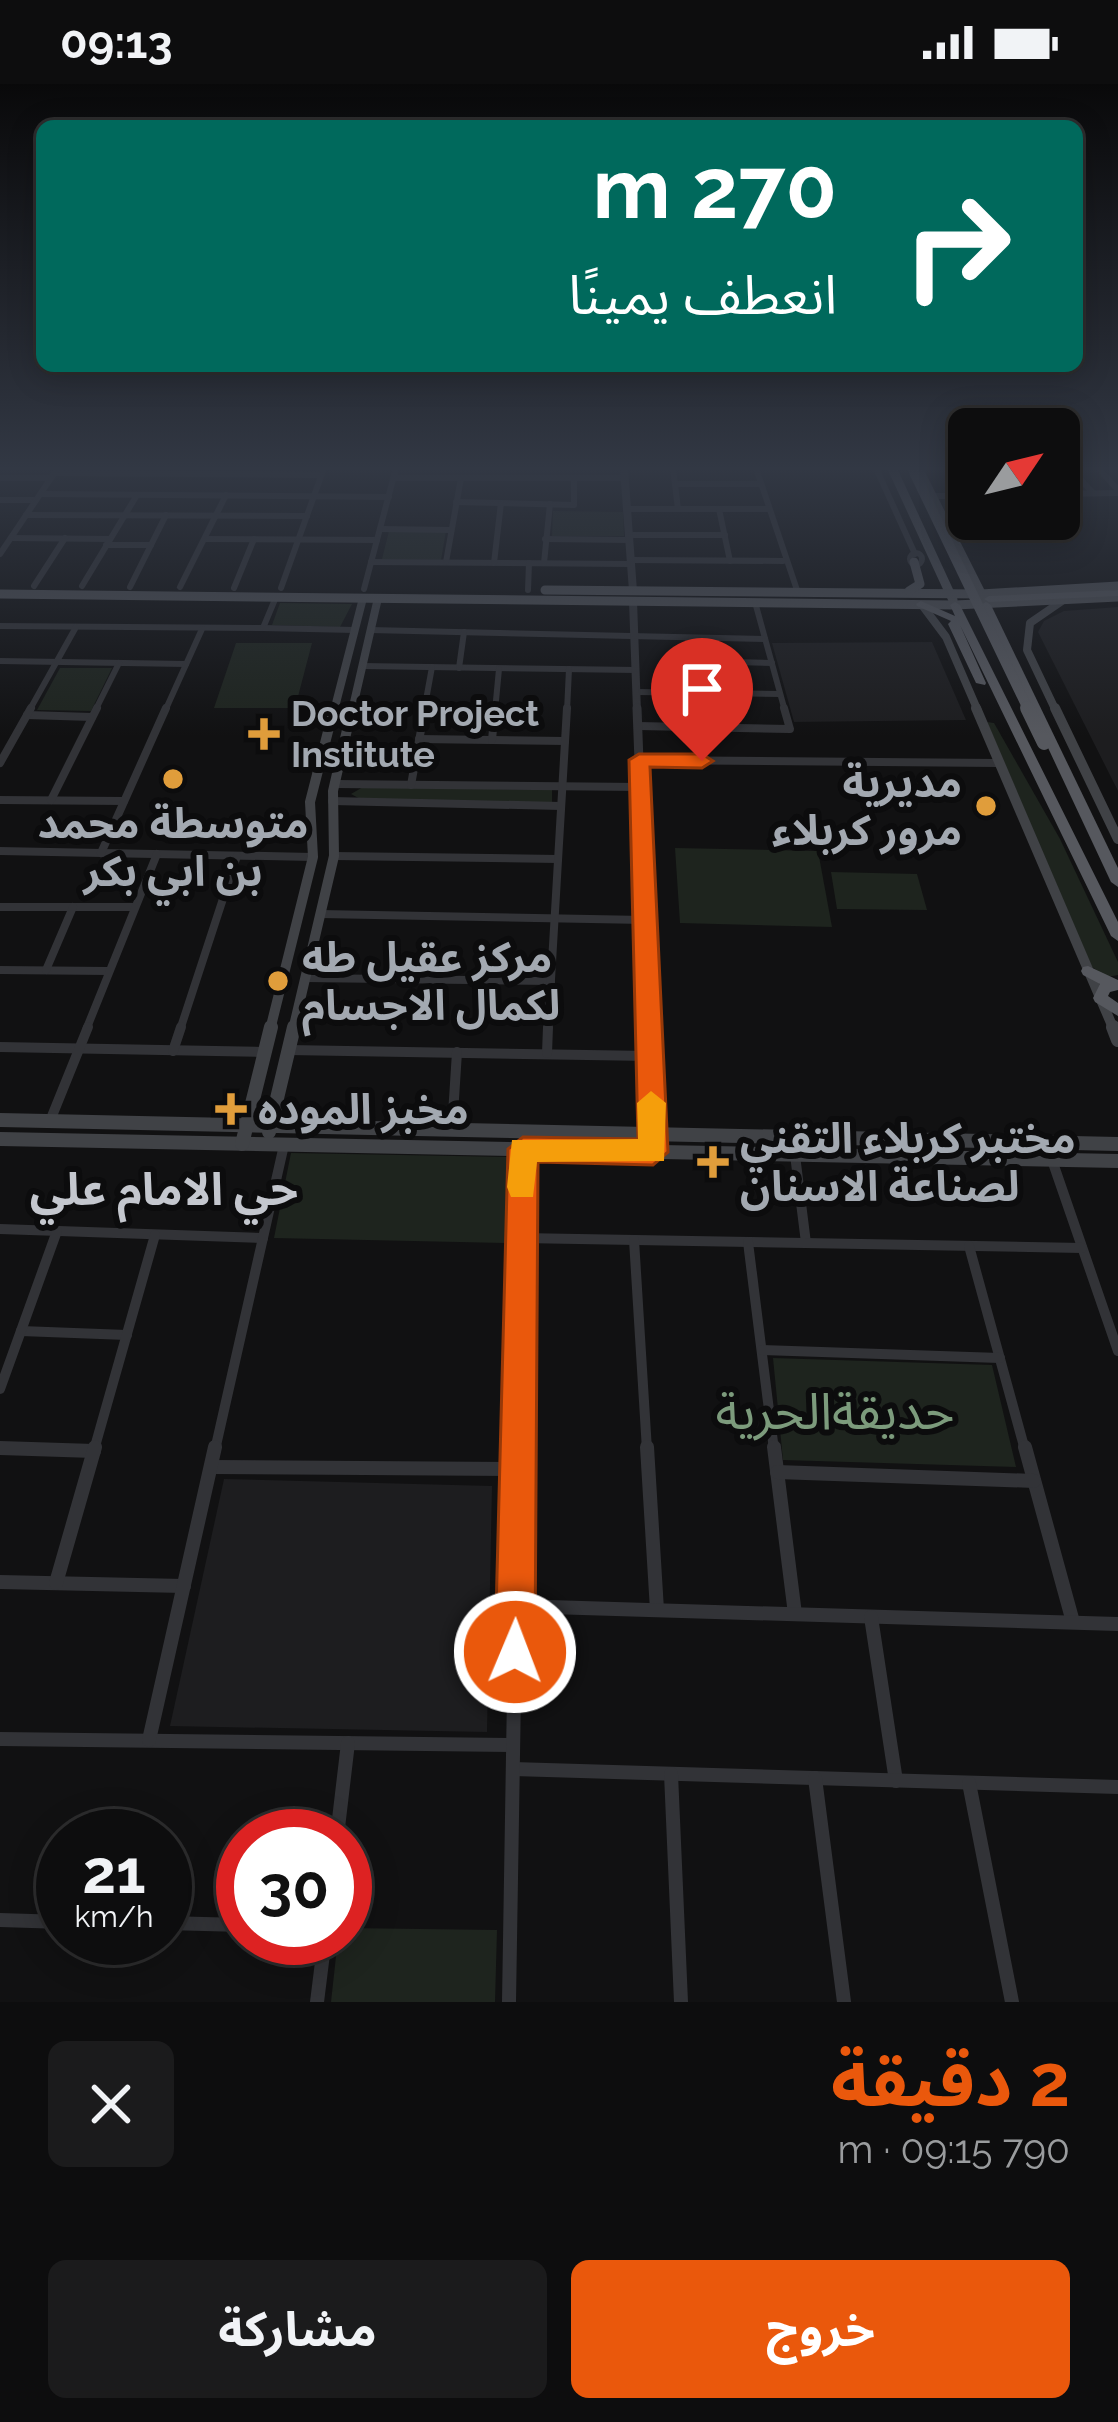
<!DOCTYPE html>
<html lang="ar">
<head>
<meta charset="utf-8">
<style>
	:root { --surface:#0d0d0e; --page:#1b1b1c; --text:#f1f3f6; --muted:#9a9c9e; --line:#2d2d2e; --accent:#ea580c }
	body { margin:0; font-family:Raleway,"Noto Sans Arabic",sans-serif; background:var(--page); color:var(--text); direction:rtl; height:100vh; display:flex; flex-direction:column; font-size:45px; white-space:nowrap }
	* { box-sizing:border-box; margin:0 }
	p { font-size:39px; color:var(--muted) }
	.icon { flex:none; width:66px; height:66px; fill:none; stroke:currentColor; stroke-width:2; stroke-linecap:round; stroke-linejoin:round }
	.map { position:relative; height:1918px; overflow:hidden; direction:ltr }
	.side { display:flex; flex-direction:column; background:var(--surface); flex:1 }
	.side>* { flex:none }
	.guide { position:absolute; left:36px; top:36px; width:1047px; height:252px; border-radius:18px; box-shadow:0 6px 30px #0003,0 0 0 3px var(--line); direction:rtl; background:#00695c; color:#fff; overflow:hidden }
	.needle { width:78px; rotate:55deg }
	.fabs { position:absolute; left:948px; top:324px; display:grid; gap:24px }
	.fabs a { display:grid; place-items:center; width:132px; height:132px; border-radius:18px; background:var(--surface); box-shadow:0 6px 30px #0003,0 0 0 3px var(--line); font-size:60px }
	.speed { position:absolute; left:36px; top:1725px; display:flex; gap:24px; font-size:60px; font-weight:700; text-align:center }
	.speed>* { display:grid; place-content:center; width:156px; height:156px; border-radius:50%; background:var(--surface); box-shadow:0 6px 30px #0003,0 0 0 3px var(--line); line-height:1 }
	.speed small { font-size:30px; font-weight:400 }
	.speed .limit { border:18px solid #d22; background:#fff; color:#111 }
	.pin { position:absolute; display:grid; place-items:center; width:102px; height:102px; color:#fff; margin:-123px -51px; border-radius:50% 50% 50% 0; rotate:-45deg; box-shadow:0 0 12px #0007 }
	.pin .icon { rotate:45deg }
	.me { position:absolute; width:132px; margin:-66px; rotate:1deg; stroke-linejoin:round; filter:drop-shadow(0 0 9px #0008) }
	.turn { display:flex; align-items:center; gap:42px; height:252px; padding:0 48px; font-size:54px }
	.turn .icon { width:156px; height:156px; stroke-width:2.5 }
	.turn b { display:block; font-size:84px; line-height:102px }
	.round { display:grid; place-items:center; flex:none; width:126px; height:126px; border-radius:18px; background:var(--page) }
	.headline { display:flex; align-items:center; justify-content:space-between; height:204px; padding:0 48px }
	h1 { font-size:72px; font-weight:700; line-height:90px; color:var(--accent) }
	.button { display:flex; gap:24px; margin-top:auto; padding:24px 48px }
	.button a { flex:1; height:138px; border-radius:18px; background:var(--accent); color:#fff; font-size:48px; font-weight:700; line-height:138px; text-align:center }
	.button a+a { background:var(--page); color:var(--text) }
	.status { display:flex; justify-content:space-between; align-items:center; height:84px; padding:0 60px; background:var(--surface); direction:ltr }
	.status svg { height:33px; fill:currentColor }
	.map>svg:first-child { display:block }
	.built { fill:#1d1d1f }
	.green { fill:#1e241e }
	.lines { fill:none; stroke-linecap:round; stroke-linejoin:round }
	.minor-far3 { stroke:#323337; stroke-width:6 }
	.minor-far2 { stroke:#323337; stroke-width:8 }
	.minor-far1 { stroke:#323337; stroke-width:10 }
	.minor { stroke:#323337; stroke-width:14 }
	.tertiary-far2 { stroke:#323337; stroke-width:8 }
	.tertiary-far1 { stroke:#323337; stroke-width:9 }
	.tertiary { stroke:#323337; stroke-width:12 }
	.secondary-far2 { stroke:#404246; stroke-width:8 }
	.secondary-far1 { stroke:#404246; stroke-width:10 }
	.secondary { stroke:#404246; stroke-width:14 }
	.primary { stroke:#4e5055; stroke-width:9 }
	.trunk { fill:#56585e; fill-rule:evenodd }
	.trunk-bridge-far1 { stroke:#56585e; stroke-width:10 }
	.trunk-bridge { stroke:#56585e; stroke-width:14 }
	.route { fill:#ea580c; stroke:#983908; stroke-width:3 }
	.slow { fill:#f59e0b }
	.poi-dot { fill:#e09d3b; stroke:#0c0c0d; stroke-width:4.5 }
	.labels { text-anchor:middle; stroke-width:12; stroke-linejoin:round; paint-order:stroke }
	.far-poi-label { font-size:36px; font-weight:bold; fill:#a3a9b1; stroke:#0c0c0d; text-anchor:start }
	.poi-label { font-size:42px; font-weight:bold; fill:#a3a9b1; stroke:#0c0c0d; text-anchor:start }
	.neighbourhood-label { font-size:45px; font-weight:bold; fill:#c4c7ce; stroke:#0c0c0d }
	.near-park-label { font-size:51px; fill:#7c9b7c; stroke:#0c0c0d }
</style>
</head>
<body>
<div class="status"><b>09:13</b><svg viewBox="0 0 49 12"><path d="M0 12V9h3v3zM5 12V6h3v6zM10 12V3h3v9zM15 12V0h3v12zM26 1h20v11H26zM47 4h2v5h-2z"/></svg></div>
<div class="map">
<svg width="1118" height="1918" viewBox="0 0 1118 1918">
	<rect width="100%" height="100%" fill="#111112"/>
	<g class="built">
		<path d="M1118,523V707L1038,548L1044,537L1064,527Z"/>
		<path d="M932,558L966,636L794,638L772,559Z"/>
		<path d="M224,1395L492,1402L487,1648L170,1642Z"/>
	</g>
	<g class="green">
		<path d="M553,427L623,428L624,452H552Z"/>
		<path d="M389,447H446L441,476L382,475Z"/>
		<path d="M280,519L352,520L340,543L272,541Z"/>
		<path d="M236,559H312L295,624H214Z"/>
		<path d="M60,584H112L91,627L37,626Z"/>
		<path d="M987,638L994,639L1060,755L1118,878V891L1107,893L1092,883Z"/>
		<path d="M363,703L552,706V719L364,717L351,710Z"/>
		<path d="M675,764L818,767L832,843L680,839Z"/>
		<path d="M831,788L917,790L927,826L837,825Z"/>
		<path d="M291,1069L509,1073L505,1159L274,1154Z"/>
		<path d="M773,1274L992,1281L1016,1383L783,1376Z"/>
		<path d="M345,1844L497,1846L495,1918H331L338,1854H345Z"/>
	</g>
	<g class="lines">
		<g class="minor-far3">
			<path d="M673,384L678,425"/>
			<path d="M756,384L798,509"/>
			<path d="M876,384L915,470"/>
			<path d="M961,384L969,393"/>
			<path d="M1070,384L1093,409"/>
			<path d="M1098,384L1118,406"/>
			<path d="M55,389L321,391"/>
			<path d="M0,394H51"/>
			<path d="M394,394H625"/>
			<path d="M675,400H761"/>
			<path d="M41,410L389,413"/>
			<path d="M1059,410L1118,409"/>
			<path d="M932,412H969"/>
			<path d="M0,416H36"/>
			<path d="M456,418L574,421V394"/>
			<path d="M627,425H768"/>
			<path d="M719,425L730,477"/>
			<path d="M26,431L307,432"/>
			<path d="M380,445L450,446"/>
			<path d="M629,451H725"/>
			<path d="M11,454L110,455"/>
			<path d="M205,455L377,456"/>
			<path d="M545,455L629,456"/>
			<path d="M106,461H151"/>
			<circle cx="916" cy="475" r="6"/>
			<path d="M0,470L55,388"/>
			<path d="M631,476L783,477"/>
			<path d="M371,478L631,480"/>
			<path d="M446,478L461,394"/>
			<path d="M494,479L501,419"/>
			<path d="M544,479L550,420"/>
			<path d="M34,502L65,454"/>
			<path d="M82,502L137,411"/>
			<path d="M130,503L166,431"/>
			<path d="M180,503L226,411"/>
			<path d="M234,504L254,455"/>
			<path d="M281,504L324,384"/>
			<path d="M364,505L396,384"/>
			<path d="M528,506L529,479"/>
			<path d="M755,518L785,627"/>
			<path d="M0,542L263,544L276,513"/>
			<path d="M263,544L355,546"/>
			<path d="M370,546L765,555"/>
			<path d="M691,554L695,609"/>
			<path d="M0,577L186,580"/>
			<path d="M693,577L772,579"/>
			<path d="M362,582L636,586"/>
			<path d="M459,584L464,548"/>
			<path d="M637,608L780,610"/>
			<path d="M29,627L76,543"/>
			<path d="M95,627L119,579"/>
			<path d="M165,627L202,545"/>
			<path d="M424,627L432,583"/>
			<path d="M495,627L499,585"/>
			<path d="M567,627L569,585"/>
		</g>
		<g class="minor-far2">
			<path d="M27,631L92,633"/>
			<path d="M638,642L790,645L784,624"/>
			<path d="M419,655L565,657"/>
			<path d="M492,656L495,624"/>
			<path d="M639,676L998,679"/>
			<path d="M0,679L31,624"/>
			<path d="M335,700L640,703"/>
			<path d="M411,701L425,624"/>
			<path d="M0,716L124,717"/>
			<path d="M51,716L97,624"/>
			<path d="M332,717L561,722"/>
			<path d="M0,767L313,773"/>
			<path d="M101,769L166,624"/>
			<path d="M334,772L558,775"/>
			<path d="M0,823H134"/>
			<path d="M320,830L645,836"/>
			<path d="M0,886L108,887"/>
			<path d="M46,886L73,823"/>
			<path d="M305,894L551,897"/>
			<path d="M86,946L157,770"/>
			<path d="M180,946L237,772"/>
			<path d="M548,946L567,624"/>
		</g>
		<g class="minor-far1">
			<path d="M0,963L265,968"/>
			<path d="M288,966L650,972"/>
			<path d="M173,967L181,943"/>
			<path d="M547,969L548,943"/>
			<path d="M50,1037L88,943"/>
			<path d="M452,1046L457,968"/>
			<path d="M795,1071L806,1159"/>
			<path d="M1052,1076L1118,1267"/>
			<path d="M0,1145L263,1154"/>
			<path d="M521,1154L1082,1164"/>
			<path d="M634,1156L647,1366"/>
			<path d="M748,1158L774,1366"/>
			<path d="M969,1162L1025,1366"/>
			<path d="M21,1247L127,1251"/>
			<path d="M762,1266L1000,1274"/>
			<path d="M0,1305L57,1147"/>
			<path d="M0,1364L69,1366"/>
			<path d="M94,1366L155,1151"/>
			<path d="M215,1366L284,1061"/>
			<path d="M518,1366L523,1065"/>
		</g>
		<g class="minor">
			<path d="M647,1363L657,1526"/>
			<path d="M774,1363L795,1530"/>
			<path d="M1025,1363L1073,1538"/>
			<path d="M0,1364L94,1367"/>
			<path d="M211,1383L518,1385"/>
			<path d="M777,1388L1034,1397"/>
			<path d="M0,1498L184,1502"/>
			<path d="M56,1499L95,1363"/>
			<path d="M516,1522L1118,1540"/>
			<path d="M871,1533L896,1697"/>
			<path d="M0,1655L513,1661"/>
			<path d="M149,1656L215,1363"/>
			<path d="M513,1685L1118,1703"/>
			<path d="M671,1690L681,1918"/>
			<path d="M815,1694L844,1918"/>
			<path d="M969,1699L1012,1918"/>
			<path d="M337,1752L348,1659"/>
			<path d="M0,1836L63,1838"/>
			<path d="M165,1839L243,1841"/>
			<path d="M317,1918L325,1854"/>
			<path d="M509,1918L518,1363"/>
		</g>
		<g class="tertiary-far2">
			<path d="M624,384L633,507"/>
			<path d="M633,517L637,627"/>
		</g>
		<path class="tertiary-far1" d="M637,624L649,946"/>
		<path class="tertiary" d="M649,943L653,1053"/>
		<g class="secondary-far2">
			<path d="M922,521L946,553L978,627"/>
			<path d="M334,627L363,514"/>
			<path d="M352,627L378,514"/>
			<path d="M1056,627L1027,566L1030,539L1062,517"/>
		</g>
		<g class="secondary-far1">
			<path d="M976,624L1114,946"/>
			<path d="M1055,624L1118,755"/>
			<path d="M270,946L313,773L310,718L334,624"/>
			<path d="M293,946L334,772L333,707L352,624"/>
		</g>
		<g class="secondary">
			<path d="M1113,943L1118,956"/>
			<path d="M0,1036L1118,1060"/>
			<path d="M269,1048L294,943"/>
			<path d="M0,1055L1118,1077"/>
			<path d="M242,1060L271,943"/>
		</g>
		<g class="primary">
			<path d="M892,384L953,516"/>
			<path d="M918,384L983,513"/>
			<path d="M545,506L981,510L1118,502"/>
			<path d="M909,507L920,500L914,478"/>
			<path d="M0,510L955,521L1118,513"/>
		</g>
		<g class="trunk">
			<path d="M1118,506V512L989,518L984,515L989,512Z"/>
			<path d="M921,517L955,532L950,521L955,518L960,521L1118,838V857L1111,852L960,541L986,599L985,601L976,599L948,540L951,537L917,522L916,520Z"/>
			<path d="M986,518L991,521L1118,784V803L1111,798L981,521Z"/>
			<path d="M1088,882L1118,896V906L1110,908L1108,912L1118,919V932L1095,918L1093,914L1100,900L1083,891L1081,887L1083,883Z"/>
		</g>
		<path class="trunk-bridge-far1" d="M912,384L1029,627"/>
		<path class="trunk-bridge" d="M1027,624L1044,659"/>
	</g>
	<linearGradient id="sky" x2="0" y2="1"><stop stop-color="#09090a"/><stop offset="0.59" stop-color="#323844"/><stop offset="1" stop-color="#323844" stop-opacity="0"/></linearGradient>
	<rect width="1118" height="652" fill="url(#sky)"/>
	<path class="route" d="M639,670H702L713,677L702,684L650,683L668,1068L653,1081L538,1078L535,1568L529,1582L515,1588L501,1582L495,1568L508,1065L523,1053L638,1055L629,676Z"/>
	<path class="slow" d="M651,1007L666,1019L664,1077L537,1078L533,1113H511L507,1103L512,1056L638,1055L637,1019Z"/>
	<g class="poi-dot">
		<path d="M258 632h12v12h12v12h-12v12h-12v-12h-12v-12h12z"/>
		<circle cx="173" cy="695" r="12"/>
		<circle cx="986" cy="722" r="12"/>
		<circle cx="278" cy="897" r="12"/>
		<path d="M225 1007h12v12h12v12h-12v12h-12v-12h-12v-12h12z"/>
		<path d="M707 1060h12v12h12v12h-12v12h-12v-12h-12v-12h12z"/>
	</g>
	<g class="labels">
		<g class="far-poi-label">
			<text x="291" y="642">Doctor Project<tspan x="291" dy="41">Institute</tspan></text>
		</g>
		<g class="poi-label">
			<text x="962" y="713" text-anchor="end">مديرية<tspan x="962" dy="48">مرور كربلاء</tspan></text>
			<text x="173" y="754" text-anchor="middle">متوسطة محمد<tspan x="173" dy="48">بن ابي بكر</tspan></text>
			<text x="302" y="888">مركز عقيل طه<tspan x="302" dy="48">لكمال الاجسام</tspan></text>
			<text x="258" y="1040">مخبز الموده</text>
			<text x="740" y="1069">مختبر كربلاء التقني<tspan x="740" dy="48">لصناعة الاسنان</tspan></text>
		</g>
		<g class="neighbourhood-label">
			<text x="164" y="1121">حي الامام علي</text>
		</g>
		<g class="near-park-label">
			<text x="835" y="1345">حديقةالحرية</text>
		</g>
	</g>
</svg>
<div class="fabs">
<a><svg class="needle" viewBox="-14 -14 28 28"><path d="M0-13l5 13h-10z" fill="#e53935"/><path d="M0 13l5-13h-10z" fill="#9a9c9e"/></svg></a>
</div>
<div class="speed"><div>21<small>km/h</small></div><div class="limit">30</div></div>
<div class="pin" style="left:702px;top:677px;background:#d93025"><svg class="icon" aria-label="arrive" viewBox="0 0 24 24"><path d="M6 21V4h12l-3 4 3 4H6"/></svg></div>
<svg class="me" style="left:515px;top:1568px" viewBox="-20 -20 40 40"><circle r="17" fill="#ea580c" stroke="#fff" stroke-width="3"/><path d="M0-11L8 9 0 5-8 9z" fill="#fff"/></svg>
<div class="guide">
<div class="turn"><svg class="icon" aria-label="right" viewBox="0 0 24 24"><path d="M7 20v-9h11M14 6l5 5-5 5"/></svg><div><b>270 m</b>انعطف يمينًا</div></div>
</div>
</div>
<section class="side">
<div class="headline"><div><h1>2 دقيقة</h1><p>790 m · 09:15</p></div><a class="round"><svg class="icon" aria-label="close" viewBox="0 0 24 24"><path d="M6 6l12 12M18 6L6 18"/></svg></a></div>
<div class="button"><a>خروج</a><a>مشاركة</a></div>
</section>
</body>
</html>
